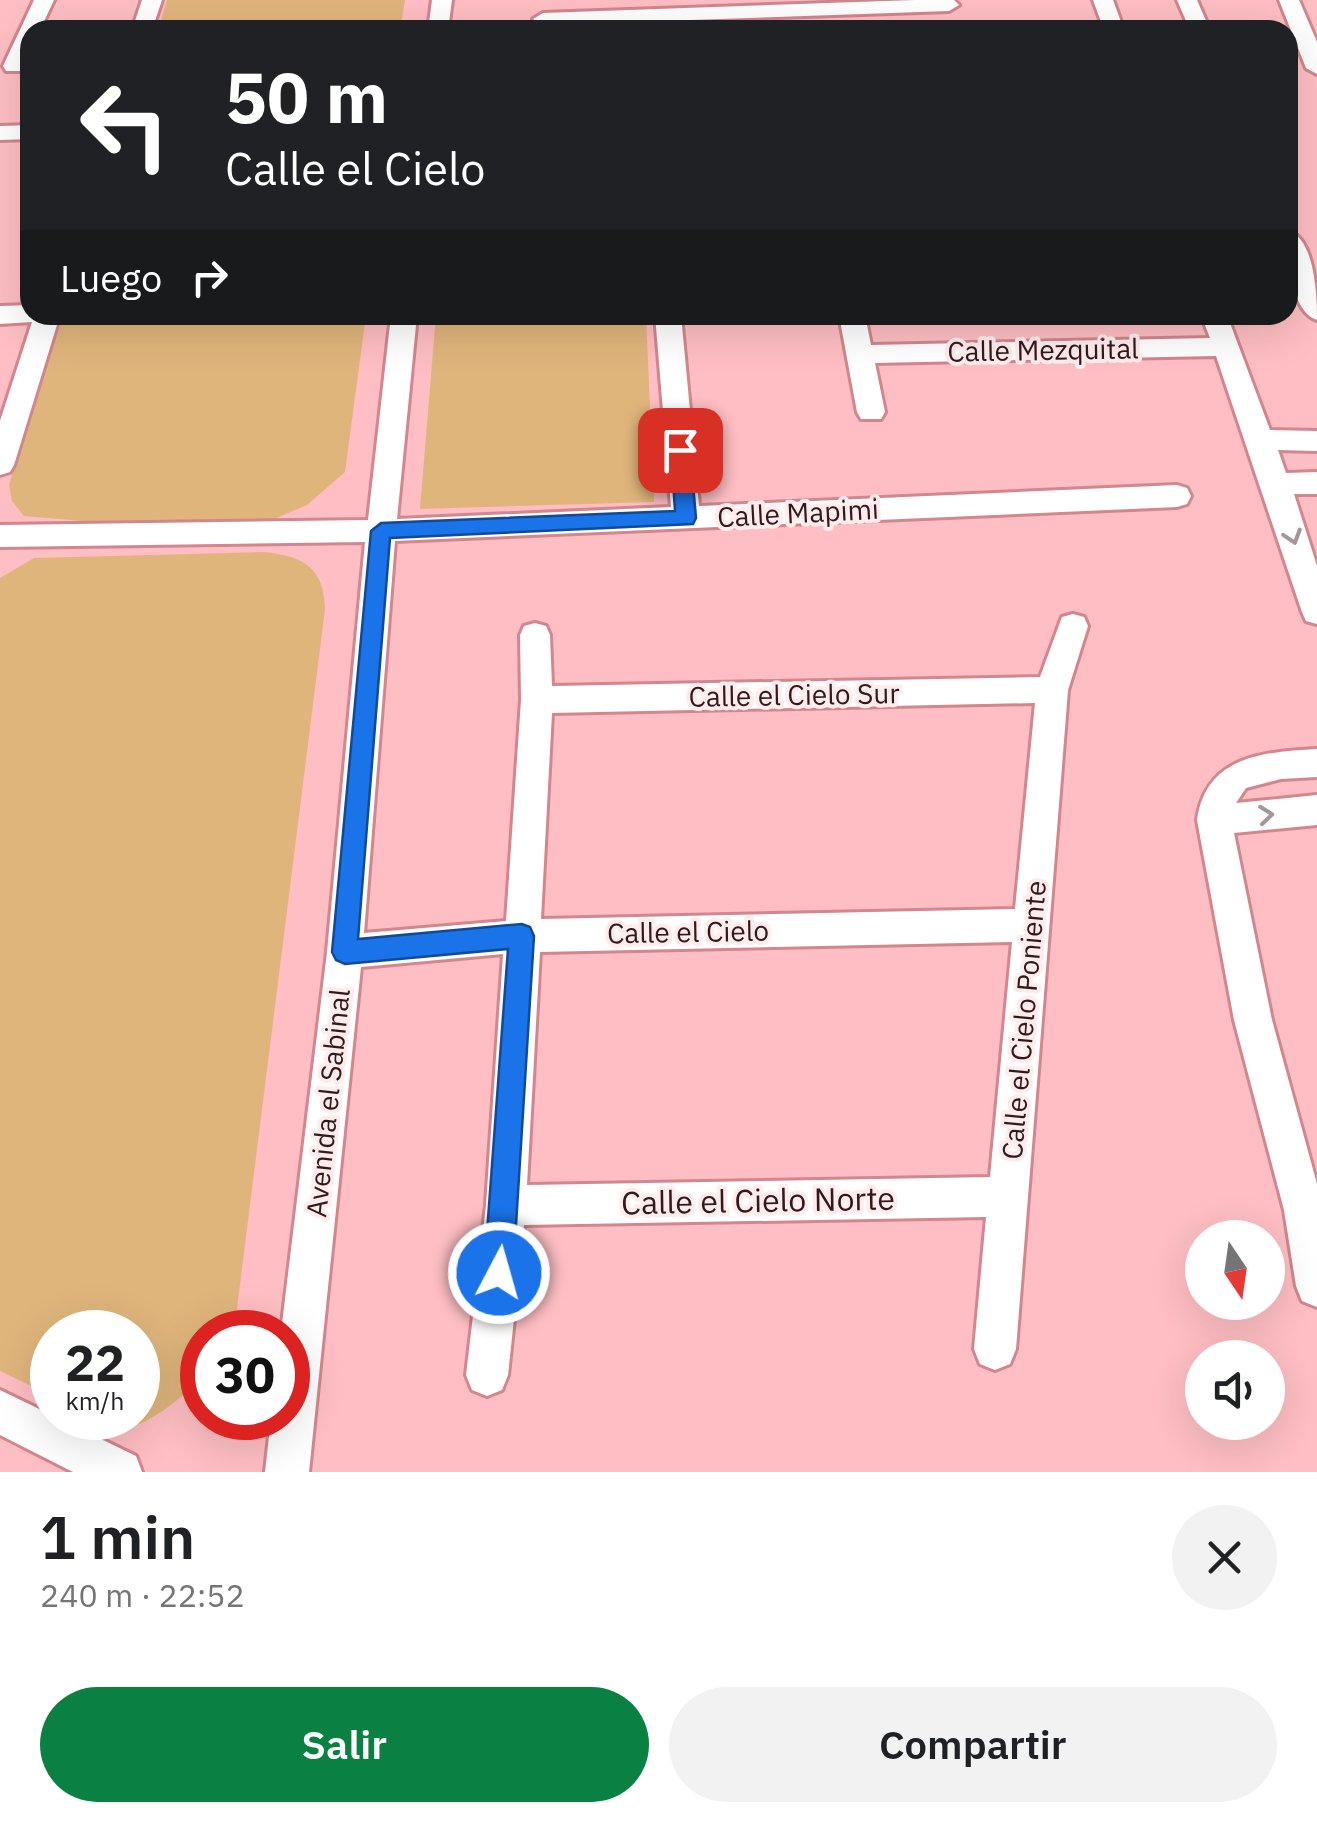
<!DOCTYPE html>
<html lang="es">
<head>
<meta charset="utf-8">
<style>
	:root { --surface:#fff; --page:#f2f2f2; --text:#202124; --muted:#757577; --accent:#0b8043 }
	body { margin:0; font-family:"IBM Plex Sans",sans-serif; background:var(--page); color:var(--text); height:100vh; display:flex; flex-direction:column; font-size:38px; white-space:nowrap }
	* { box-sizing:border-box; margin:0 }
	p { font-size:32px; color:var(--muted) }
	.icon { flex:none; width:55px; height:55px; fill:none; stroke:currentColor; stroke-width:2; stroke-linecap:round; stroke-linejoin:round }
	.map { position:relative; height:1472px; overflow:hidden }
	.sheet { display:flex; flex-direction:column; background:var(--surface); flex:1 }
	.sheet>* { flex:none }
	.top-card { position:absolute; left:20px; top:20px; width:1278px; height:305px; border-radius:30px; box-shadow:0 10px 40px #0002; background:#202124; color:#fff; overflow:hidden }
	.needle { width:65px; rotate:167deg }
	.buttons { position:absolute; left:1185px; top:1220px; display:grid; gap:20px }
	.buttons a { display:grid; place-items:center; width:100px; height:100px; border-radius:50%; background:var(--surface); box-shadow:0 10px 40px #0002; font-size:50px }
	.speed { position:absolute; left:30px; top:1310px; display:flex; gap:20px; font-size:50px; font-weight:700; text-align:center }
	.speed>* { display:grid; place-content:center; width:130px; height:130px; border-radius:50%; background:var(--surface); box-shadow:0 10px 40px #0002; line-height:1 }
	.speed small { font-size:25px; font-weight:400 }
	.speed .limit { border:15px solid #d22; background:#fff; color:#111 }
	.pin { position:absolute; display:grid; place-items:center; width:85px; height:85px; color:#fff; margin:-42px; border-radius:20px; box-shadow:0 5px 15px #0006 }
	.me { position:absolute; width:110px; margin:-55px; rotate:6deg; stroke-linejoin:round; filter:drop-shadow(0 0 8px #0008) }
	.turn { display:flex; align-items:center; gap:35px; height:210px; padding:0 40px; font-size:45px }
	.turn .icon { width:130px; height:130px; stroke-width:2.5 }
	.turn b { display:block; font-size:70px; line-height:85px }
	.then { display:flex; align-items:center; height:95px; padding:0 40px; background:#0003; gap:20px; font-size:38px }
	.round { display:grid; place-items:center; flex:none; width:105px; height:105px; border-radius:52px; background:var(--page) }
	.headline { display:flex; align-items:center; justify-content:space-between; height:170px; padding:0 40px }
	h1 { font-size:60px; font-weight:600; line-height:75px }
	.primary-button { display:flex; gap:20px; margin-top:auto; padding:20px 40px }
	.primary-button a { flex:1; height:115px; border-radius:60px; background:var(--accent); color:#fff; font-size:40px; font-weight:600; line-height:115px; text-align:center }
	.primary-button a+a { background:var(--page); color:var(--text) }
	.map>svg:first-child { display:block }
	.green { fill:#e0b57c }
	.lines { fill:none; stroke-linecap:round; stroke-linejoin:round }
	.street-casing { stroke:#d2868d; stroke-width:6 }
	.street { fill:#fff; fill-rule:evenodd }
	.oneway { stroke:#a49798 }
	.route { fill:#1a73e8; stroke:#114b97; stroke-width:2.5 }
	.labels { text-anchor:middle; stroke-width:8; stroke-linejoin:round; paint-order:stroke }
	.street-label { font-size:28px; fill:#35181b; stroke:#ffedee }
	.near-street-label { font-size:32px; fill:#35181b; stroke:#ffedee }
</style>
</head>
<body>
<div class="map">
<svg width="1317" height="1472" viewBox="0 0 1317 1472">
	<rect width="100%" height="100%" fill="#febec3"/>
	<g class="green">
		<path d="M167,0H405L400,30H158Z"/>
		<path d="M63,315H366L345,472L307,505L272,520L83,521L24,516L12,501L9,485Z"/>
		<path d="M436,315H646L654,502L420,509Z"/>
		<path d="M264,552C304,556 324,568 325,609L234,1332H202V1377C187,1394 143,1431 119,1428C112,1427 103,1421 97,1418H138V1332H52V1396L0,1371V578L34,558Z"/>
	</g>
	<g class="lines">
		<g class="street-casing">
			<g id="street">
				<path d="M34,0H54L40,30H30C30,46 31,57 22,71H6L3,66Z"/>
				<path d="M142,0H162L152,30H132Z"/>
				<path d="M432,0H452L448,30H428Z"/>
				<path d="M915,0H954L959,5L949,11L543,25L533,19L543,13Z"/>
				<path d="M1093,0H1113L1124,30H1104Z"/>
				<path d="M1177,0H1197L1210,30H1190Z"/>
				<path d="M1279,0H1299L1317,42V74L1306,68Z"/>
				<path d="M30,125V139L0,140V126Z"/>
				<path d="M1288,231C1315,238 1317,296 1317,320C1290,312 1287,254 1288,231Z"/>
				<path d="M30,305V315H60L14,465L10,472L0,475V421L32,322L0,324V306Z"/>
				<path d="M391,315H417L397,519L671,507L655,315H681L699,506L1177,485L1187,488L1191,496L1187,504L1177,507L395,541L364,933L506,921L521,700L520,635L524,626L535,623L546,626L550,635L552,686L1040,677L1062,617L1073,614L1084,617L1088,626L1068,690L1016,1349L1010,1364L995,1370L980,1364L974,1349L986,1217L524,1225L508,1375L502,1390L487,1396L472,1390L466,1375L486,1205L503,954L361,967L309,1472H265L271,1418H288V1332H281L327,952L365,542L0,547V525L368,520ZM1035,703L1015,909L541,919L552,713ZM1012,942L990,1177L527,1185L540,952Z"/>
				<path d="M839,315H865L871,345L1210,338L1201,315H1227L1270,430L1317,431V451L1278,450L1286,473L1317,472V494H1294L1317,566V624L1306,621L1302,612L1216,356L875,363L885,412L881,419H861L857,412Z"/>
				<path d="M1317,749V777L1281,779L1246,788L1236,803L1317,795V825L1234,833L1272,1020L1317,1184V1307L1302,1301L1296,1286L1284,1210L1234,1020L1197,820C1206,756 1263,752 1317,749Z"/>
				<path d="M0,1390L136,1456L142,1472H73L0,1435Z"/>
			</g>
		</g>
		<use href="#street" class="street"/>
	</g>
	<defs><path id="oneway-chevron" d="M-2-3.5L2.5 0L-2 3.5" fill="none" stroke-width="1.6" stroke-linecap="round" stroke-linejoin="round" transform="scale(2.5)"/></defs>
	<g class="oneway">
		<use href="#oneway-chevron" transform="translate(1293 537) rotate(72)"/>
		<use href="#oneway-chevron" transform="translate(1266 815) rotate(-6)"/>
	</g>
	<path class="route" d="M680,443L690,450L696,518L693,524L390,538L358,939L522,924L530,927L534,936L513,1273L509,1283L499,1287L489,1283L484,1273L508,949L345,964L336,960L332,952L371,531L381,523L675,511L671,450Z"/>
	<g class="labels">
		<g class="street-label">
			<text transform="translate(1043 350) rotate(-1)" y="10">Calle Mezquital</text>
			<text transform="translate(798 513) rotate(-3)" y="10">Calle Mapimi</text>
			<text transform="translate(794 695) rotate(-1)" y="10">Calle el Cielo Sur</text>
			<text transform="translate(688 932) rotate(-1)" y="10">Calle el Cielo</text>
			<text transform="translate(1024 1020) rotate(-85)" y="10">Calle el Cielo Poniente</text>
			<text transform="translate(328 1103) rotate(-84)" y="10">Avenida el Sabinal</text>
		</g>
		<g class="near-street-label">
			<text transform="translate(758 1201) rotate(-1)" y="11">Calle el Cielo Norte</text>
		</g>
	</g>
</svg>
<div class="buttons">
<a><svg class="needle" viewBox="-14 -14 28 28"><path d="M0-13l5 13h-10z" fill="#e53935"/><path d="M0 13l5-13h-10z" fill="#757577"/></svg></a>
<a><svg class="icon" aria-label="sound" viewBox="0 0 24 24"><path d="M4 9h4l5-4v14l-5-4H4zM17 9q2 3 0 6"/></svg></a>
</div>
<div class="speed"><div>22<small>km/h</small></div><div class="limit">30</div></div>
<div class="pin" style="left:680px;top:450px;background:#d93025"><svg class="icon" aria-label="arrive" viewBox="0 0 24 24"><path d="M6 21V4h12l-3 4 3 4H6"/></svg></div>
<svg class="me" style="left:499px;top:1273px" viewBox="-20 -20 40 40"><circle r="17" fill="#1a73e8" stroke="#fff" stroke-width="3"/><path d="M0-11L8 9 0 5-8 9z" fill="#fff"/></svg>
<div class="top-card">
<div class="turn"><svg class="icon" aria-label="left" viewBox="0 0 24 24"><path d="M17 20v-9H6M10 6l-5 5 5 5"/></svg><div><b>50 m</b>Calle el Cielo</div></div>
<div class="then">Luego<svg class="icon" aria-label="right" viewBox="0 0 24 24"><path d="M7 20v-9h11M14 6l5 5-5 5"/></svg></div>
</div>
</div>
<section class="sheet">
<div class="headline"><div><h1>1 min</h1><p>240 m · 22:52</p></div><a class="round"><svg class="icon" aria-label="close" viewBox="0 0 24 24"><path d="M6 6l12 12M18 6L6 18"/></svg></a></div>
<div class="primary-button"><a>Salir</a><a>Compartir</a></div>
</section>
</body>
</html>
